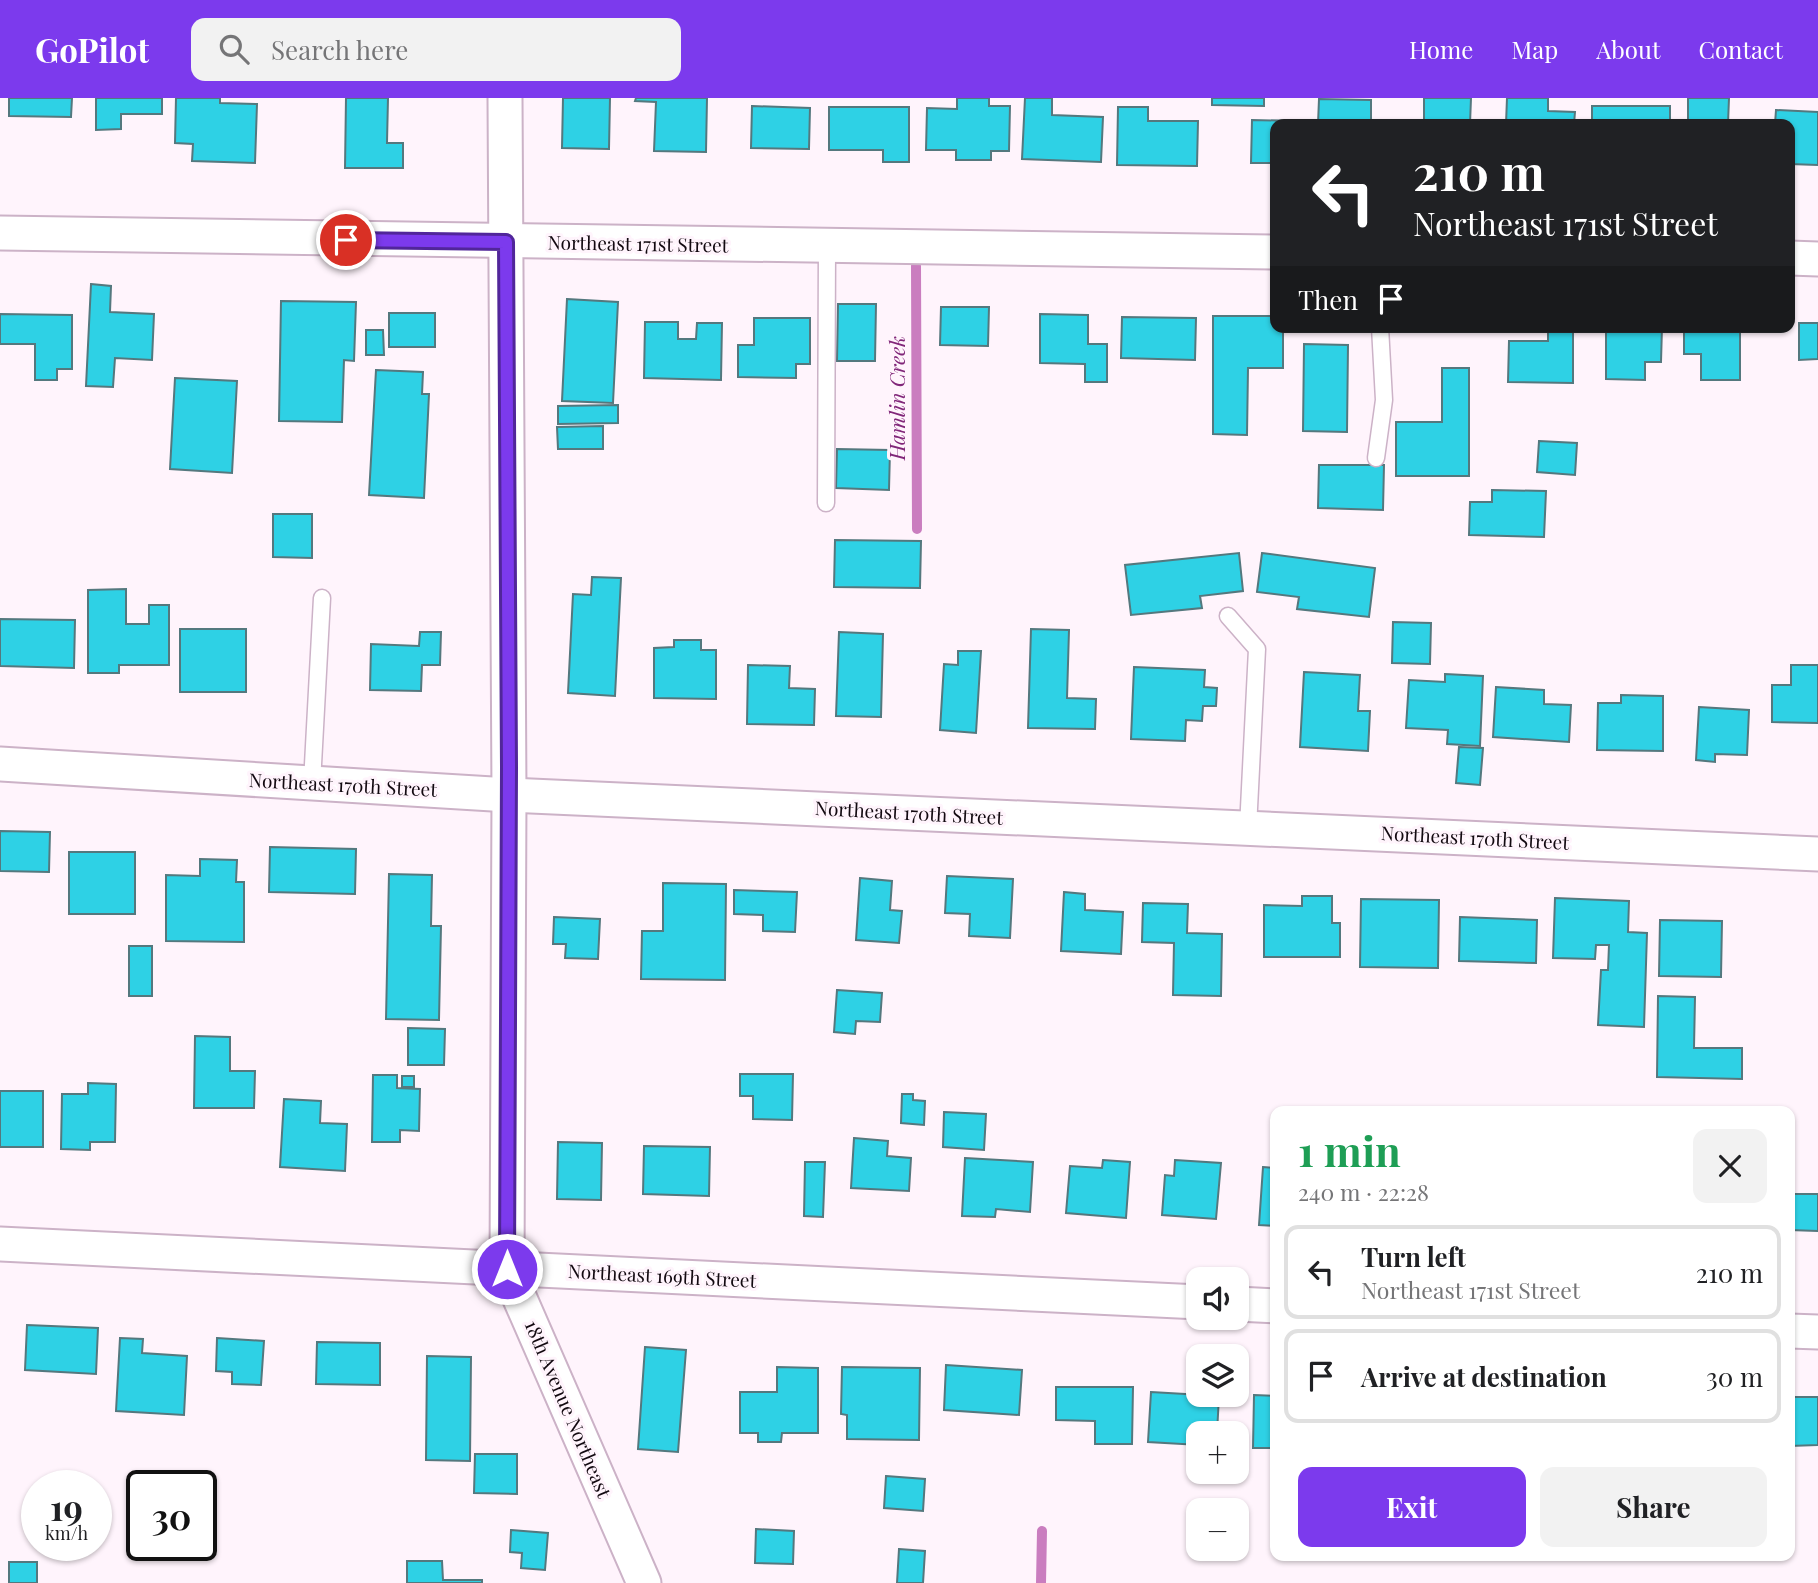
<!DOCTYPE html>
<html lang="en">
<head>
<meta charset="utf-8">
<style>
	:root { --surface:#fff; --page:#f2f2f2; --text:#202124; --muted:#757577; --line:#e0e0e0; --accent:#7c3aed }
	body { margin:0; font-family:"Playfair Display",serif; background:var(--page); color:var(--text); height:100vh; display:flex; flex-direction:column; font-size:26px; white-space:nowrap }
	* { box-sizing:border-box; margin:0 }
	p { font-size:23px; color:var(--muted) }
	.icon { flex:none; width:38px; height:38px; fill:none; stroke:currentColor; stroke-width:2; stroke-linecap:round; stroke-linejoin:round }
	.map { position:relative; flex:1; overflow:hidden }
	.panel { position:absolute; left:1270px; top:1008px; width:525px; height:455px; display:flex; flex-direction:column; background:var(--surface); border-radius:14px; box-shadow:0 2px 5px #0004 }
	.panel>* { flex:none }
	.top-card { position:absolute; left:1270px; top:21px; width:525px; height:214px; border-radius:14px; box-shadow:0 2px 5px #0004; background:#202124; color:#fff; overflow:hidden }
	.buttons { position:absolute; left:1186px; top:1169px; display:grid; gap:14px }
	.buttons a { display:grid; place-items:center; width:63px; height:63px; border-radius:14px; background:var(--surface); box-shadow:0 2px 5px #0004; font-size:35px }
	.speed { position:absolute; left:21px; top:1372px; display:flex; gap:14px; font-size:35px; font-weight:700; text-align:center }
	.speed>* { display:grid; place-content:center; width:91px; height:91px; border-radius:50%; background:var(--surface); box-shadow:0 2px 5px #0004; line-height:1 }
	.speed small { font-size:18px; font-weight:400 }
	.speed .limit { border:4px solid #111; border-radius:10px; background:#fff; color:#111 }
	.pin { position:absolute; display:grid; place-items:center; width:60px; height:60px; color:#fff; margin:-30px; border:4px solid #fff; border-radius:50%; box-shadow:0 2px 7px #0007 }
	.me { position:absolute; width:77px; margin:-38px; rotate:0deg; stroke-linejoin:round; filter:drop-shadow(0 0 5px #0008) }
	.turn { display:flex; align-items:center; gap:24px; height:147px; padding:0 28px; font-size:32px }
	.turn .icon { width:91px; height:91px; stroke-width:2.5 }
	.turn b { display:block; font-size:49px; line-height:60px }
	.then { display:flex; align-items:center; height:66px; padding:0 28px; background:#0003; gap:14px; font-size:26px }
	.round { display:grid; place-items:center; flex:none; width:74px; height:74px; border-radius:14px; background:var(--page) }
	.overview { display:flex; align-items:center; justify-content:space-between; height:119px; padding:0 28px }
	h1 { font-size:42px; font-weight:700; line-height:52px; color:#1e9e55 }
	.primary-button { display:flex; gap:14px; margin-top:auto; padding:14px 28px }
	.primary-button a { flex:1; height:80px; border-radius:14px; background:var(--accent); color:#fff; font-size:28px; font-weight:700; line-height:80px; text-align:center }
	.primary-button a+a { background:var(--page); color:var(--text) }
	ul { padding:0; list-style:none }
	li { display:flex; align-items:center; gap:21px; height:94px; margin:0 14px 10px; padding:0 14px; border:4px solid var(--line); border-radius:14px }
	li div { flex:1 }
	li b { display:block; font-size:26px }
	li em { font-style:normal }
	header { display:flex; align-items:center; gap:42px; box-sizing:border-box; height:98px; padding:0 35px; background:var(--accent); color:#fff }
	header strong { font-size:33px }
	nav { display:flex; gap:38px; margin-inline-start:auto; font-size:24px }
	.search { width:490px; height:63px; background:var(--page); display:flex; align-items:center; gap:18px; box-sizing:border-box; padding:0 24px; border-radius:14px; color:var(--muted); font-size:26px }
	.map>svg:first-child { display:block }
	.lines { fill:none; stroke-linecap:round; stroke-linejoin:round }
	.stream { stroke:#ca7dbf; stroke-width:10 }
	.building { fill:#2ed1e5; stroke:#54787e; stroke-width:2 }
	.service-casing { stroke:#ccb2c7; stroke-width:19 }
	.minor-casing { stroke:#ccb2c7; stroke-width:37 }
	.service { stroke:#fff; stroke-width:16 }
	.minor { stroke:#fff; stroke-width:33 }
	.route-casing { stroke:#51269a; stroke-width:18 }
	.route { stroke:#7c3aed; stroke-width:12 }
	.labels { text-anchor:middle; stroke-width:6; stroke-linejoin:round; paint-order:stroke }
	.street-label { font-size:19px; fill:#120910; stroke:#fff4fc }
	.water-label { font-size:21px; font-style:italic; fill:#812679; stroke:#fff4fc }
</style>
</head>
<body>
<header>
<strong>GoPilot</strong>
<div class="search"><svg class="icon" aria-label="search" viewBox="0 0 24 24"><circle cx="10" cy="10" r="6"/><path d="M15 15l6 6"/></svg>Search here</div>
<nav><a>Home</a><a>Map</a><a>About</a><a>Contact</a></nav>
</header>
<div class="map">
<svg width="1818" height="1485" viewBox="0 0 1818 1485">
	<rect width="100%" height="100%" fill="#fff4fc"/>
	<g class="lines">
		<g class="stream">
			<path d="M916,168L917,431"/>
			<path d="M1041,1485L1042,1433"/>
		</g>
	</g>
	<g class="building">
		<path d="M9,0H72L71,19L9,18Z"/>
		<path d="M96,0H162V16H121V31L96,32Z"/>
		<path d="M176,0H220V5L257,6L255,65L192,63L193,46L175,45Z"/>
		<path d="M346,0H388L387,45H403V70H345Z"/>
		<path d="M563,0H610L609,51L562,50Z"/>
		<path d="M636,0H707L706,54L654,53L656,4L635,3Z"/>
		<path d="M957,0H989V8H1010L1009,53H991V62H956V52H926L927,10L957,11Z"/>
		<path d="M1025,0H1052V17L1103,19L1101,64L1022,61Z"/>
		<path d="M1212,0H1264V8L1212,7Z"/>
		<path d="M1424,0H1471L1470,26H1424Z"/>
		<path d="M1507,0H1548V13L1575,14L1574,26H1506Z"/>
		<path d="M1688,0H1729L1728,26H1688Z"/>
		<path d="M1319,1L1371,2V26H1318Z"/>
		<path d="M752,8L810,10L809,51L751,50Z"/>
		<rect x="1592" y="8" width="78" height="18"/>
		<path d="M829,9H909V64H883V52H829Z"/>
		<path d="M1118,9H1148V23H1198L1197,68L1117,67Z"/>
		<path d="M1776,12L1818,14V67L1790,66V26H1775Z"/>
		<path d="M1252,22L1303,23V26H1276V65H1251Z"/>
		<path d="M91,186L111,188L110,214L154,216L152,262L115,260L113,289L86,288Z"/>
		<path d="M567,201L618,204L613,305L562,303Z"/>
		<path d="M281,203L356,204L354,263L344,262L342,324L279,323Z"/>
		<path d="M838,206H876L875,263H837Z"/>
		<path d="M941,209H989L988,248L940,247Z"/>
		<rect x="389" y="215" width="46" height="34"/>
		<path d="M0,216L72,217V271H57V282H35V246H0Z"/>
		<path d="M1040,216L1088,217V246H1107V284H1085V266L1040,265Z"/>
		<path d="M1213,218H1276V229H1283V270H1248L1247,337L1213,336Z"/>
		<path d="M1122,219L1196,220L1195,262L1121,260Z"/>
		<path d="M754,220H810V266H796V280L738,279V247H754Z"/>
		<path d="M645,224H678V241H696L697,225H722L721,282L644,280Z"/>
		<path d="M1799,225H1818V261L1799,262Z"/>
		<path d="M1548,229H1573V285L1508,284L1509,243H1548Z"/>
		<path d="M1606,229H1662L1661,264H1645V282L1606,281Z"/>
		<path d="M1684,229L1740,230V282H1701V256H1684Z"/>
		<path d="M366,232H383L384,257H366Z"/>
		<path d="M1304,246L1348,247L1347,334L1303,333Z"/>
		<path d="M1442,270H1469V378H1396V324H1442Z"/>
		<path d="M376,272L423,274L422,296H429L424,400L369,397Z"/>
		<path d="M175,280L237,283L232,375L170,371Z"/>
		<path d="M618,307V325L558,326V308Z"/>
		<path d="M603,328V351H558L557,329Z"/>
		<path d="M1539,343L1577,345L1575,377L1537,374Z"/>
		<path d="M837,351L890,352L889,392L836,390Z"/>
		<path d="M1319,367H1384L1383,412L1318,410Z"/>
		<path d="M1492,392L1546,393L1544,439L1469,437L1470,404H1492Z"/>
		<path d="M273,416H312V460L273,459Z"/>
		<path d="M835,442L921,443L920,490L834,489Z"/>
		<path d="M1239,455L1243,493L1200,498L1202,510L1131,517L1125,467Z"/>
		<path d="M1262,455L1375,470L1369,519L1297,511L1299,499L1257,494Z"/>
		<path d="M592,479L621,480L615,598L568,595L573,496L591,497Z"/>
		<path d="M126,491V526H149V507H169V567H119V575H88V492Z"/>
		<path d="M0,521L75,522L74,570L0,568Z"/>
		<path d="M1393,524L1431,525L1430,566L1392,565Z"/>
		<rect x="180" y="531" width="66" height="63"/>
		<path d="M1031,531L1069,532L1067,600L1096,601L1095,631L1028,630Z"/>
		<path d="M420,534H441L440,567H422L421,593L370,592L371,546L419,548Z"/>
		<path d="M839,534L883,536L881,619L836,618Z"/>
		<path d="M674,542H701V552H716V601L654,600V550L674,549Z"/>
		<path d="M958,553H981L976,635L940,632L944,566L958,567Z"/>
		<path d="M748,567L790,568L789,590L815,591L814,627L747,626Z"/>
		<path d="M1791,567H1818V625L1772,624V587H1791Z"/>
		<path d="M1134,569L1205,572L1204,589L1217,590L1216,608H1203L1202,623L1186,622L1185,643L1131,641Z"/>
		<path d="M1304,574L1360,577L1358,613H1370L1368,653L1300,649Z"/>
		<path d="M1445,576L1483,578L1480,648L1447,646L1448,632L1406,630L1409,582L1445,584Z"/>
		<path d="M1496,589L1544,592V606L1571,607L1569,644L1493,639Z"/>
		<path d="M1621,597L1663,598V653L1597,652L1598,605H1621Z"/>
		<path d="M1699,609L1749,612L1747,657L1715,656V664L1696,662Z"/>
		<path d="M1459,649L1483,650L1480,687L1456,685Z"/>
		<path d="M0,733L50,734L49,774L0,773Z"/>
		<path d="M270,749L356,751L355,796L269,794Z"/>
		<rect x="69" y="754" width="66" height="62"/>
		<path d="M200,761L237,762L236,784H244V844L166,843V777L200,778Z"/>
		<path d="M389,776L432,777L431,828H441L439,922L386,921Z"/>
		<path d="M947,778L1013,781L1010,840L969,838L970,816L945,815Z"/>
		<path d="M860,780L892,783L890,812L902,813L899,845L856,842Z"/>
		<path d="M663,785L726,786L725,882L641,881L642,833H663Z"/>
		<path d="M734,792L797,794L795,834L763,833V817L734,816Z"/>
		<path d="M1064,794L1085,796V812L1123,814L1121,856L1061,853Z"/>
		<path d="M1302,798H1332V825H1340V859H1264V807L1302,808Z"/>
		<path d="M1555,800L1629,803L1628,834L1647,835L1644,929L1598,927L1601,872H1608L1609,847H1596L1595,861L1553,860Z"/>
		<path d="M1361,801L1439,802L1438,870L1360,869Z"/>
		<path d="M1143,805L1188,806L1187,835L1222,836L1221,898L1173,897L1174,845L1142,844Z"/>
		<path d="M554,819L600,821L598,861L565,860L566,846H553Z"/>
		<path d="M1460,819L1537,822L1536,865L1459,863Z"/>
		<path d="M1660,822L1722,823L1721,879L1659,878Z"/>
		<rect x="129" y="848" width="23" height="50"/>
		<path d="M837,892L882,895L880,924L856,923L855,936L834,934Z"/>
		<path d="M1658,898L1695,899L1694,950H1742V981L1657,979Z"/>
		<path d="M408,930L445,931L444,967H408Z"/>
		<path d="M195,938L230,939V973H255L254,1010H194Z"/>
		<path d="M740,976H793L792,1022L753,1021V998H740Z"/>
		<path d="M373,977H397V990L420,991L419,1033L400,1032V1044H372Z"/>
		<rect x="402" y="978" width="12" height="11"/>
		<path d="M88,985L116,986L115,1044H90V1052L61,1051L62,996H88Z"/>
		<rect x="0" y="993" width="43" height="56"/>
		<path d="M902,996H913V1002L925,1003L924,1027L901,1025Z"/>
		<path d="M284,1001L321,1003L320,1025L347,1026L345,1073L280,1069Z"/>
		<path d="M944,1014L986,1016L984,1052L943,1049Z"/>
		<path d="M854,1040L888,1043L887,1058L911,1060L909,1093L851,1090Z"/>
		<path d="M558,1044L602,1045L601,1102L557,1101Z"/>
		<path d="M644,1048L710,1049L709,1098L643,1096Z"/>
		<path d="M965,1060L1033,1064L1030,1114L996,1111L995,1119L962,1118Z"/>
		<path d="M1103,1062L1130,1064L1126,1120L1066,1115L1070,1068L1102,1070Z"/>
		<path d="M1175,1062L1221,1065L1216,1121L1162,1117L1165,1077L1174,1078Z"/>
		<path d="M805,1064H825L823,1119L804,1118Z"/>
		<path d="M1263,1069L1276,1070V1128L1259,1127Z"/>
		<path d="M1790,1096H1818V1133L1790,1132Z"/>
		<path d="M27,1227L98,1230L96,1276L25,1272Z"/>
		<path d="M120,1240L143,1241L142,1255L187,1258L184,1317L116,1313Z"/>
		<path d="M217,1240L264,1243L261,1287L232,1286V1274L216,1273Z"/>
		<path d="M317,1244L380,1245V1287L316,1286Z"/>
		<path d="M645,1249L686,1252L678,1354L638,1351Z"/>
		<path d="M427,1258L471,1259L470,1363L426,1362Z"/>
		<path d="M946,1267L1022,1272L1019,1317L944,1312Z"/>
		<path d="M777,1269L818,1270V1335H782L781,1344H758V1335H740V1294H777Z"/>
		<path d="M842,1269L920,1270L919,1342L847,1341V1317L841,1316Z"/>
		<path d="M1056,1289H1133L1132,1346H1095V1323L1056,1322Z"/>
		<path d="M1151,1294L1219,1298L1217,1335H1199V1347L1148,1344Z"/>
		<path d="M1254,1297L1276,1298V1350H1253Z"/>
		<path d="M1790,1299H1818V1347L1790,1348Z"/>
		<path d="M475,1356H517V1396L474,1395Z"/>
		<path d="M886,1378L925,1381L923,1413L884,1410Z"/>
		<path d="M756,1431L794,1433L793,1466L755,1465Z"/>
		<path d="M511,1432L548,1435L545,1472L521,1470L522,1455L510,1454Z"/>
		<path d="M899,1451L925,1453L923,1485H897Z"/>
		<path d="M407,1463H442L443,1482H482V1485H407Z"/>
		<rect x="9" y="1464" width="28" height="21"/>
	</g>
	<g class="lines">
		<g class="service-casing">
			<g id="service">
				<path d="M1376,360L1384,302L1380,229"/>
				<path d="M826,405L827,149"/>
				<path d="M1228,518L1257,551L1248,730"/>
				<path d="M312,685L322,500"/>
			</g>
		</g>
		<g class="minor-casing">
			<g id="minor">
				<path d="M505,0L509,697L507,1171L644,1485"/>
				<path d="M0,135L1276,154"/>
				<path d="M1790,160L1818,161"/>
				<path d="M0,666L509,697L1818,756"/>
				<path d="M0,1146L1199,1204"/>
				<path d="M1237,1206L1276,1208"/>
				<path d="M1790,1233L1818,1234"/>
			</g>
		</g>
		<use href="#service" class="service"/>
		<use href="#minor" class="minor"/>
	</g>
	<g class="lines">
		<g class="route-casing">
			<path id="route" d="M346,142L506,144L509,669L507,1171"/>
		</g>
		<use href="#route" class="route"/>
	</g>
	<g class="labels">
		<g class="street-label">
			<text transform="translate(638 146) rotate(1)" y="7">Northeast 171st Street</text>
			<text transform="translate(343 687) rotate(3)" y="7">Northeast 170th Street</text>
			<text transform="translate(909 715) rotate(3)" y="7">Northeast 170th Street</text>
			<text transform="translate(1475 740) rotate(3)" y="7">Northeast 170th Street</text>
			<text transform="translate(662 1178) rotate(3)" y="7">Northeast 169th Street</text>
			<text transform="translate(568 1311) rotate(67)" y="7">18th Avenue Northeast</text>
		</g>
		<g class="water-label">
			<text transform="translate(898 300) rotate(-90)" y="7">Hamlin Creek</text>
		</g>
	</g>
</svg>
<div class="buttons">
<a><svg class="icon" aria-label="sound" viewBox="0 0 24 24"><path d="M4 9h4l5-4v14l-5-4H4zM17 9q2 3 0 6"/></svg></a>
<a><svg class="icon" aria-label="layers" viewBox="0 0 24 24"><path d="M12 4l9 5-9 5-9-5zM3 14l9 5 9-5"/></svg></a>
<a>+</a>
<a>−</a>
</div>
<div class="speed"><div>19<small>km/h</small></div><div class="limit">30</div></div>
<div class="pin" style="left:346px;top:142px;background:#d93025"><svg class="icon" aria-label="arrive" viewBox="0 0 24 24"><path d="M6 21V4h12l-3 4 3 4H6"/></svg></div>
<svg class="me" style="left:507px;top:1171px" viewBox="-20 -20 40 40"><circle r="17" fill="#7c3aed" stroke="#fff" stroke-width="3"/><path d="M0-11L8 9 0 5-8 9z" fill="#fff"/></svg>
<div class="top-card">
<div class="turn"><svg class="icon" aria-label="left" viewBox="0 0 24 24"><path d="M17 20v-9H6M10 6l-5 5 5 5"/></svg><div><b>210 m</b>Northeast 171st Street</div></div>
<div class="then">Then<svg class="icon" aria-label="arrive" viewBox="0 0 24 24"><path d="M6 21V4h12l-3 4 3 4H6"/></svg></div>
</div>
<section class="panel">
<div class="overview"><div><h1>1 min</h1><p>240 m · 22:28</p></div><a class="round"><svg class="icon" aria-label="close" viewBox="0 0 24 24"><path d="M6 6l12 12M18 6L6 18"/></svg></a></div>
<ul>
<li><svg class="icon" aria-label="left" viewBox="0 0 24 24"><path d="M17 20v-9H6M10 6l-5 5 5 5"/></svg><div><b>Turn left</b><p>Northeast 171st Street</p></div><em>210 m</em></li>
<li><svg class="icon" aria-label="arrive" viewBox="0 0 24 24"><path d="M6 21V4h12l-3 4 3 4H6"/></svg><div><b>Arrive at destination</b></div><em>30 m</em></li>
</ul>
<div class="primary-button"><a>Exit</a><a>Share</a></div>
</section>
</div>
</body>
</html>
